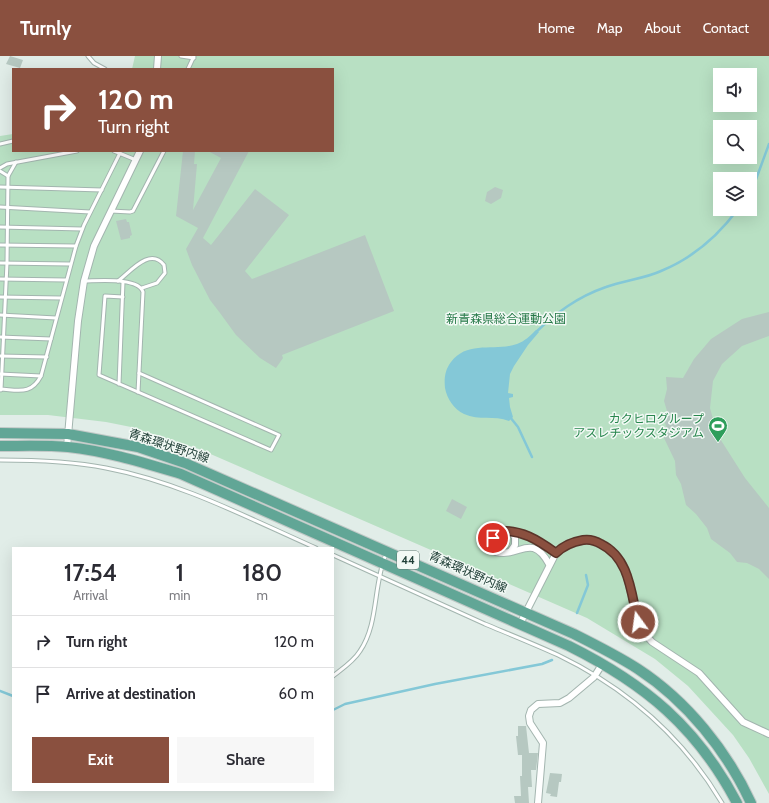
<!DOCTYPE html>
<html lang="en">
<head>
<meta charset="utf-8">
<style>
	:root { --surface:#fff; --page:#f7f7f7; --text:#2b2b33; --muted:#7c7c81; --line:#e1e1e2; --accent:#8a503f }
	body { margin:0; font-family:Cabin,"Noto Sans JP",sans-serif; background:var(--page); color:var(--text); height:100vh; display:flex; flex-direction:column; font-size:15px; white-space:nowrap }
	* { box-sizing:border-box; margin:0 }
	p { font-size:13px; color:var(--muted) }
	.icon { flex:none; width:22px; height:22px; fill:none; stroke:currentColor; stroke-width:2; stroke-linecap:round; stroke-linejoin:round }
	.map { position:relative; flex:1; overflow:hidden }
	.details { position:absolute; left:12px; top:491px; width:322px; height:244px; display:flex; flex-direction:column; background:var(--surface); border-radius:0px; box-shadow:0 4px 16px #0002 }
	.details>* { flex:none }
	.guide { position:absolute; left:12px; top:12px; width:322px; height:84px; border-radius:0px; box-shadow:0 4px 16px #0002; background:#8a503f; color:#fff; overflow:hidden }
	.buttons { position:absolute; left:713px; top:12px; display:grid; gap:8px }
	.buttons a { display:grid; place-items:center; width:44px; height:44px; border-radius:0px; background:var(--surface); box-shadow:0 4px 16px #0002; font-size:20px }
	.pin { position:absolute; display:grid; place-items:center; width:34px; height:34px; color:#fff; margin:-17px; border:2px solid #fff; border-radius:50%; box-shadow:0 1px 4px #0007 }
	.me { position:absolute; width:44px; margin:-22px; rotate:346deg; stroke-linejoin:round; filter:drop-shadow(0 0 3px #0008) }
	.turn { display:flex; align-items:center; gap:14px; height:84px; padding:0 20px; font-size:18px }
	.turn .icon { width:52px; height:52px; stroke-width:2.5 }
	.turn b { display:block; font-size:28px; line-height:34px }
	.eta { display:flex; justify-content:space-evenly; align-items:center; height:68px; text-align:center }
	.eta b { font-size:24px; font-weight:600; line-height:28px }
	.button { display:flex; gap:8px; margin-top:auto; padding:8px 20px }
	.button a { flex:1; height:46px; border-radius:0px; background:var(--accent); color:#fff; font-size:16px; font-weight:600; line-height:46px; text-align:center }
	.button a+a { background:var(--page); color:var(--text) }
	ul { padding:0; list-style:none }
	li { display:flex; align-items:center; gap:12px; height:52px; padding:0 20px; border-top:1px solid var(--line) }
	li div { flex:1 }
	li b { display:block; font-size:15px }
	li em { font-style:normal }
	header { display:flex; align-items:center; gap:24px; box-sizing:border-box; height:56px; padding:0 20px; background:var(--accent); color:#fff }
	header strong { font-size:19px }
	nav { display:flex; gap:22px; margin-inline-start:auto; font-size:14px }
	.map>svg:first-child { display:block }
	.green { fill:#b8e0c3; fill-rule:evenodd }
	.water { fill:#84c8d7 }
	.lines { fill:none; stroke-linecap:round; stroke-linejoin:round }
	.stream { stroke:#84c8d7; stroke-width:2.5 }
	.building { fill:#b6c8c1 }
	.service-casing { stroke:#a3b5af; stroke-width:5 }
	.minor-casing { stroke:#a3b5af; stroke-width:8 }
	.primary-casing { stroke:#c1c9c7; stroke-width:12 }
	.service { stroke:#fff; stroke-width:3 }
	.minor { stroke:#fff; stroke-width:6 }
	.primary { stroke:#61a696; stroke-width:10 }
	.route-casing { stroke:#5a3429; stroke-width:10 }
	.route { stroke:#8a503f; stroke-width:7 }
	.labels { text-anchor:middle; stroke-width:3; stroke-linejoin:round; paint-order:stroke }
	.shield { fill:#f2f9f5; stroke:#5f7770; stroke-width:1 }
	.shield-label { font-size:11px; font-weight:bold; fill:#203f37 }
	.park-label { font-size:12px; fill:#267948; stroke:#f2f9f5 }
	.leisure-label { font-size:12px; fill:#27864d; stroke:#f2f9f5; text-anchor:end }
	.street-label { font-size:12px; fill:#203f37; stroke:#f2f9f5 }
</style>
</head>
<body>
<header>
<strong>Turnly</strong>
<nav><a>Home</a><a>Map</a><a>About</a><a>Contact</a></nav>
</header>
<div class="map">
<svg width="769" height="747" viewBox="0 0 769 747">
	<rect width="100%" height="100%" fill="#e1ede8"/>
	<path class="green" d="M135,0H769V738L749,702L733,679L688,630L655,603L587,562L199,393L131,371L106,366L48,359H0V80L13,78V95H333V13H132ZM720,19H750V49H720ZM720,71H750V101H720ZM720,123H750V153H720Z"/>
	<path class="water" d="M536,274L539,276L528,289L514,310L510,318L508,337L513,338V341L509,342L510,351L513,361L509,365C494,359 479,365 464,358C454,353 447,343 445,332C444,322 445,314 451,306C468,284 494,296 517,288C525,285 530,280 536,274Z"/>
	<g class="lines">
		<g class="stream">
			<path d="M750,135L755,126L769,88"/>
			<path d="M535,277C556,257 577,241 606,231C624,224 644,223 661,215C693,202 718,180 738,153"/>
			<path d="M510,361L518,371L532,401"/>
			<path d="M577,557L588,529L586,519"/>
			<path d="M0,635L13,640"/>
			<path d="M333,654L345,648L435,628L542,608L552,604"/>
		</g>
	</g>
	<g class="building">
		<path d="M10,0L23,4L20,12L6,8Z"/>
		<path d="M183,95H195L194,108H197L193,154L221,102L208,95H249L203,182L211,189L255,133L289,159L245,215L252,223L365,179L394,255L282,299L283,302L276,312L260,302L236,279L220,257L210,244L192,209L186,193L198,172L176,160Z"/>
		<path d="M495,131L503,134L501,142L491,148L485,145L487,136Z"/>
		<path d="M126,163L127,166H129L132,179L130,180V182L121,184L116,165Z"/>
		<path d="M769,256V280L742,290L722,308L713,325L710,352L717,378L745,422L769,452V523L759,513L747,507L737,506L730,497L711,483L707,472L696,458L686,449L681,428L676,419L675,405L664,382L667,373L664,364L667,355L664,345L667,333L666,321L683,322L694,303L711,283L742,263Z"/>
		<path d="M452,443L467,451L461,463L446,455Z"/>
		<path d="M518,670H526L529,697H538L536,714H531L532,731H528L529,747H515L514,740H521L520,720H522V699H518L516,680H518Z"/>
		<path d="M550,717L562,718L561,726H559L557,741L550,740L551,738L546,737Z"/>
	</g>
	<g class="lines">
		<g class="service-casing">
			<g id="service">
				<path d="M88,0L94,7L105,13"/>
				<path d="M181,0L194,2"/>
				<path d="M188,13L194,0"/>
				<path d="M0,88L13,85"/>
				<path d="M114,95L136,104"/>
				<path d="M0,112L7,108L77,95"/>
				<path d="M0,115L8,120"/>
				<path d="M0,131L102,134"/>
				<path d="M0,151L90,156"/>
				<path d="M111,155L130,156L133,155L164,95"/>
				<path d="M0,171L82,173"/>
				<path d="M0,189L76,190"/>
				<path d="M0,207L70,208"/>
				<path d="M0,223L66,224"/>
				<path d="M84,225C98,225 139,221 143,236L138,336"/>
				<path d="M118,225C131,215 150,191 164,209L165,217L157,227L142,232"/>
				<path d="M0,241L61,242"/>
				<path d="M123,241L105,240L99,319L271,394L279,379L139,317"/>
				<path d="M0,259L56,262"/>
				<path d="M0,281L51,283"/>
				<path d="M0,300L47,301"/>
				<path d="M0,318L41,320"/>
				<path d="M119,328L123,226"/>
				<path d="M0,333C19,334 31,339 41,320L76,190L84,169L120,97"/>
				<path d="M1,334L7,207L8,120L16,106"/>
				<path d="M0,404C36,404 71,405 106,412C180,426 248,462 316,492"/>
				<path d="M333,499C384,522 435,545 485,568C509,578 534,588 558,599C626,632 683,681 722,747"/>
				<path d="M333,620C342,613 354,605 360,595C379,567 373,529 386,498"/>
			</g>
		</g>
		<g class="minor-casing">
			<g id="minor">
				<path d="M157,13L158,0"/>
				<path d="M67,391L78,265L84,225L94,190L140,95"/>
				<path d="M510,496L515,489V481L510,475"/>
				<path d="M549,508C531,476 520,502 496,496C491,487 492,483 498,475C521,472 538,484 556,497"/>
				<path d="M520,568L556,497L569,487L587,484L597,486L607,491L620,504L625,513L638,566L644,577L652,586L699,617L743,666L769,678"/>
				<path d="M538,747L543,687L530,667L529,660L531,654L538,648L560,647L569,642L594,621L603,607"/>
			</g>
		</g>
		<g class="primary-casing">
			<g id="primary">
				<path d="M0,377L68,378L138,391L185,407L574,578C596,589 618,600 638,613C687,645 727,695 751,747"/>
				<path d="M0,390C22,390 45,389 68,391C106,395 144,407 181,418L569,590C645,628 697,671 737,747"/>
			</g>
		</g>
		<use href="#service" class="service"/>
		<use href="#minor" class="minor"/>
		<use href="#primary" class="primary"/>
	</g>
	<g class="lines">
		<g class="route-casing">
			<path id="route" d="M493,482L498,475C521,473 538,484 556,497C564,489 572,486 583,484C589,483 596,485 601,488C630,502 631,538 638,566"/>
		</g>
		<use href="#route" class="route"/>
	</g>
	<defs>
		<g id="stadium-pin" transform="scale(1)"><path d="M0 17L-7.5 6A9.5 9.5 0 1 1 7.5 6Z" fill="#2e9e5b" stroke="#f2f9f5"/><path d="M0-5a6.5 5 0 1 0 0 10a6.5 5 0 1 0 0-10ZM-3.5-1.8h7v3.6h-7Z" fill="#fff"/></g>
	</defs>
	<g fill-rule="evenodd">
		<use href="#stadium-pin" x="718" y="370"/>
	</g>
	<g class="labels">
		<rect class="shield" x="397" y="495" width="22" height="18" rx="3"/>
		<g class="shield-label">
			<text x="408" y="508">44</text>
		</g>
		<g class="park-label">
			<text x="506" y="267">新青森県総合運動公園</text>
		</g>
		<g class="leisure-label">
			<text x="704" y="367">カクヒログループ<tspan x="704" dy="14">アスレチックスタジアム</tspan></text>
		</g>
		<g class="street-label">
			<text transform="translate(169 390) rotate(18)" y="4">青森環状野内線</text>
			<text transform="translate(468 516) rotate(24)" y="4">青森環状野内線</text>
		</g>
	</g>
</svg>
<div class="buttons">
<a><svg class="icon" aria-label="sound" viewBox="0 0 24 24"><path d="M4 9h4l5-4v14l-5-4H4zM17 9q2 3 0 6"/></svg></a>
<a><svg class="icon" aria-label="search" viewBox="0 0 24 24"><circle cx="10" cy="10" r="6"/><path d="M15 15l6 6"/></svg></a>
<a><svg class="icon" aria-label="layers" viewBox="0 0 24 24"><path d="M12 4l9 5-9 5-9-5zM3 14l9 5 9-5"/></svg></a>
</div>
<div class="pin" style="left:493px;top:482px;background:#d93025"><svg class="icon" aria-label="arrive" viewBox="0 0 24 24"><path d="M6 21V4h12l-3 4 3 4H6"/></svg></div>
<svg class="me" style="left:638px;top:566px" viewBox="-20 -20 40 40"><circle r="17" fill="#8a503f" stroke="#fff" stroke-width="3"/><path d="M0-11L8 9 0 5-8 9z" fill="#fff"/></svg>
<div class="guide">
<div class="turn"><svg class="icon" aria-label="right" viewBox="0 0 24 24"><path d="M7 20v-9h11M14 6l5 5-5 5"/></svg><div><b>120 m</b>Turn right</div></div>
</div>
<section class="details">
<div class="eta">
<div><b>17:54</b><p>Arrival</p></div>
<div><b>1</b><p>min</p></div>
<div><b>180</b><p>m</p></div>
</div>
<ul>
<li><svg class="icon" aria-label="right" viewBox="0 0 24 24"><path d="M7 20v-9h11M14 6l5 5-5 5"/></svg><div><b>Turn right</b></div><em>120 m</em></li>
<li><svg class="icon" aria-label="arrive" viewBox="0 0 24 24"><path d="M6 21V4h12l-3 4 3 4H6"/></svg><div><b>Arrive at destination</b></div><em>60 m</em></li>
</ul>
<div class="button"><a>Exit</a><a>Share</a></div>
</section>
</div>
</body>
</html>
